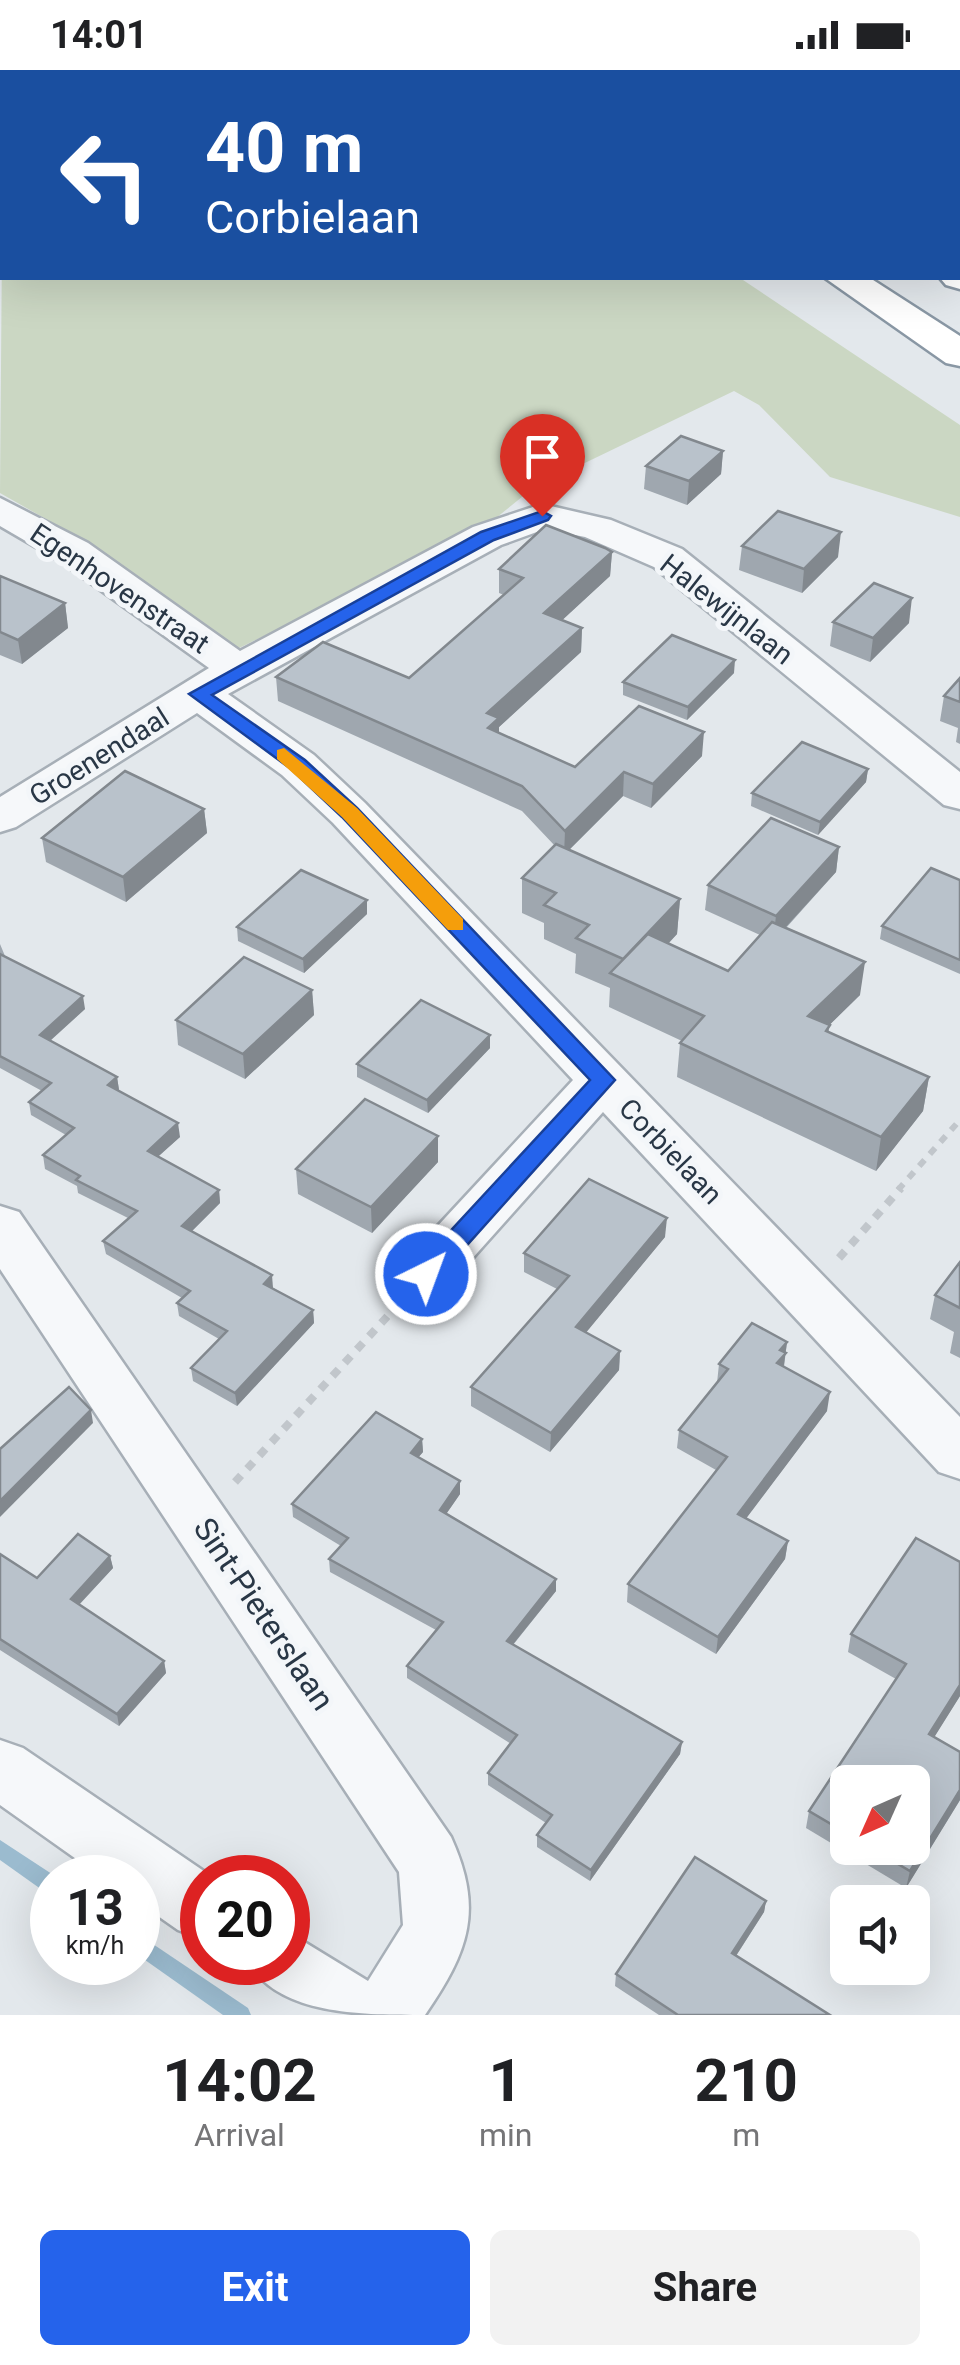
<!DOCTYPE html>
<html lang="en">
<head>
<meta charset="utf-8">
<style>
	:root { --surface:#fff; --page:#f2f2f2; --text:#202124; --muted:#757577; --accent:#2563eb }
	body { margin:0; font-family:Roboto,sans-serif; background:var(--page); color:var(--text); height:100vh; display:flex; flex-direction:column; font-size:38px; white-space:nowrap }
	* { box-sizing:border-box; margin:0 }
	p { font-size:32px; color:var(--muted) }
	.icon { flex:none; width:55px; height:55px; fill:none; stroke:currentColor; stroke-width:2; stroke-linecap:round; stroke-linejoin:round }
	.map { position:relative; height:1945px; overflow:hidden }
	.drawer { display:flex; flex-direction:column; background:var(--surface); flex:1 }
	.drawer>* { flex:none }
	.top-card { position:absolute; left:0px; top:0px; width:960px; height:210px; box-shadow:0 10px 40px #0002; background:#1a4fa0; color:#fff; overflow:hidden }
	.needle { width:65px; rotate:225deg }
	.tools { position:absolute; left:830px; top:1695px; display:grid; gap:20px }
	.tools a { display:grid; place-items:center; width:100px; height:100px; border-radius:15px; background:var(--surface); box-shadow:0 10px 40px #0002; font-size:50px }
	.speed { position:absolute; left:30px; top:1785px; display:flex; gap:20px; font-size:50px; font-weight:700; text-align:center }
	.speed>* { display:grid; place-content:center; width:130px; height:130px; border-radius:50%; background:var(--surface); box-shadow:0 10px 40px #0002; line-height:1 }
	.speed small { font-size:25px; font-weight:400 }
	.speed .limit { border:15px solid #d22; background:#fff; color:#111 }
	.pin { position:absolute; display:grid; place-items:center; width:85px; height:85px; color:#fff; margin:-102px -42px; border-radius:50% 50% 50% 0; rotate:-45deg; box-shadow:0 0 10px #0007 }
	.pin .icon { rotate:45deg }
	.me { position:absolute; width:110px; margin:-55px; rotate:42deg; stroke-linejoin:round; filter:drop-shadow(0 0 8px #0008) }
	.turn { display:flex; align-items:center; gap:35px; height:210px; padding:0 40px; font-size:45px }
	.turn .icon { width:130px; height:130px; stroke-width:2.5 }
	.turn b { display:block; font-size:70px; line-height:85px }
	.eta { display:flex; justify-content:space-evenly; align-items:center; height:170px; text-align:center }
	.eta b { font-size:60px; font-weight:700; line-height:70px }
	.button { display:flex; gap:20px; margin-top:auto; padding:20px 40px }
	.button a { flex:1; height:115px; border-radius:15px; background:var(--accent); color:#fff; font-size:40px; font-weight:700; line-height:115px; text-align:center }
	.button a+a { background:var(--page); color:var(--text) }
	.status { display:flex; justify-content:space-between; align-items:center; height:70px; padding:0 50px; background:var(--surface); direction:ltr }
	.status svg { height:28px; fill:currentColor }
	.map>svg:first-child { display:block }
	.green { fill:#cbd7c3 }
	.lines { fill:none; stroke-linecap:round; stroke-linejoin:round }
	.stream { fill:#9bbbcf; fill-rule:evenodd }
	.minor-casing { stroke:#a7afb7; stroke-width:5 }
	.highway-casing { stroke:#8997a4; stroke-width:5 }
	.path-far1 { stroke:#c1c6cb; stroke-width:6; stroke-dasharray:8 8; stroke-linecap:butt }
	.path { stroke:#c1c6cb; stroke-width:8; stroke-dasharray:9 9; stroke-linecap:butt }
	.minor { fill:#f6f8fa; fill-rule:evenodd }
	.highway { fill:#fff; fill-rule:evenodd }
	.wall { fill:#9fa7af; fill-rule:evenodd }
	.shaded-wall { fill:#82888e }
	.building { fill:#b9c2cb; stroke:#82888e; stroke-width:2.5 }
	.route { fill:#2563eb; stroke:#184099; stroke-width:2.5 }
	.slow { fill:#f59e0b }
	.labels { text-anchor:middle; stroke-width:10; stroke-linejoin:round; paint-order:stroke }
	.street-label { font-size:28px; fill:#293746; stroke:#f3f6f9 }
	.near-street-label { font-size:32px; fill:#293746; stroke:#f3f6f9 }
</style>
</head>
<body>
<div class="status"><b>14:01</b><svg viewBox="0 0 49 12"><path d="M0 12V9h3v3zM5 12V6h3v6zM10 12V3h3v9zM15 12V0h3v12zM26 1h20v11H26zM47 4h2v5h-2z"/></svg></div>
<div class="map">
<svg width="960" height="1945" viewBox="0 0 960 1945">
	<rect width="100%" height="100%" fill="#e3e8ec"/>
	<g class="green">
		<path d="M0,0H436L440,2H2V21Z"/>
		<path d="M2,172V208H740L960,355V447L830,407L759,335L734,321L533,418L480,461L237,579L90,474L0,423Z"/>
	</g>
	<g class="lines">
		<g class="stream">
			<path d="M0,1770L58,1808H52V1824L45,1822L0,1790Z"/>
			<path d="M138,1864L248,1938L251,1945H223L138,1885Z"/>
		</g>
		<g class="minor-casing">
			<g id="minor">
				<path d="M834,0H868L870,2H836Z"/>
				<path d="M958,59L960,60V80L958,79Z"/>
				<path d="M0,428L88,473L240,581L473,457L542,434L611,450L682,479L960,702V739L944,735L654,497L585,467L545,459L501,475L228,624L314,685L365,733L960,1347V1409L939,1402L603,1042L445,1219L426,1225L407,1219L399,1204L407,1189L573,1010L333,753L282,705L197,643L16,757L0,762V727L209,598L60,491L0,456Z"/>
				<path d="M0,1136L19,1142L451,1767C484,1840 469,1881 425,1945C360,1945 279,1945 248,1892H288V1862L368,1911L403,1855L399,1802L0,1199Z"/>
				<path d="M0,1670L23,1678L214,1808H202V1869L178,1860L138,1832V1808H103L0,1735Z"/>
			</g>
		</g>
		<g class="highway-casing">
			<g id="highway">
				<path d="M487,0H524L525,2H489Z"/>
				<path d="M533,0H569L570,2H535Z"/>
				<path d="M609,0H646L647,2H611Z"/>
				<path d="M660,0H695L696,2H662Z"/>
				<path d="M958,193L960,194V219L946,215L940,208H958Z"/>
				<path d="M825,208H870L960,266V296L946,293Z"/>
			</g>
		</g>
		<path class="path-far1" d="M898,1120L960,1050"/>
		<g class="path">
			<path d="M839,1188L901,1118"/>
			<path d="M235,1412L396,1237"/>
		</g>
		<use href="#minor" class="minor"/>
		<use href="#highway" class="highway"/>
	</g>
	<g class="wall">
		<path d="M723,381L721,404L687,435L644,419L646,396Z"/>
		<path d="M742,476L838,487L802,523L739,500Z"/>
		<path d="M612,482L610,506L562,550L582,558L581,582L499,657V663L575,697L702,686L651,738L623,726L569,780L680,829L677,864L668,874L728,901L760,865L705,840L708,815L839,777L836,802L786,858L860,925L829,955V962L929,1007L923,1041L876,1101L677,1007L680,973L682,971L609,937L610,918L575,903L576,884L544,869V853L522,843V808L555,776L522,741L278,631L276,607L409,608L504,525L499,523V499Z"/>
		<path d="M0,506L65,533L68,558L22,594L0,585Z"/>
		<path d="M833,552L909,553L870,592L830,576Z"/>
		<path d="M734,603L687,650L623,625V612Z"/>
		<path d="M960,608V674L956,672L958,658L940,651L944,626Z"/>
		<path d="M868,699L866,712L818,765L751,736L752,723Z"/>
		<path d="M204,739L207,763L126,832L46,792L42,768Z"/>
		<path d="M960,810V904L880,869L882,856Z"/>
		<path d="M367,830V844L304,903L238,871L237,857Z"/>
		<path d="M0,874L5,886L85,939L50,971L117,1007L119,1020L180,1067L158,1086L219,1120L220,1133L192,1161L273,1218L313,1240L314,1253L237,1336L193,1311L191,1298L219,1269L179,1246L177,1233L182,1228L106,1184L103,1171L128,1148L78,1123L77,1116L45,1099L43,1085L66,1065L31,1045L29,1032L42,1021L0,998Z"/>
		<path d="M312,920L314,945L245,1009L178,975L176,950Z"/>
		<path d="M490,965V978L428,1043L357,1007V994Z"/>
		<path d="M438,1066V1092L372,1163L298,1124L296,1099Z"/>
		<path d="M665,1167L586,1262L620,1281L619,1300L550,1382L471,1336V1317L557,1219L524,1202V1183Z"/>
		<path d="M960,1192V1288L950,1283L954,1262L930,1249L935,1225Z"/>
		<path d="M787,1272L784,1297L827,1341L746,1448L788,1471L785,1489L716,1584L627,1532L628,1514L716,1400L677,1378L679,1360L717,1313L719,1294Z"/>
		<path d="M422,1369L423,1382L418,1387L460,1424L446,1444L556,1509V1521L513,1575L682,1672L680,1684L590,1811L537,1777V1765L546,1753L488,1715V1703L511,1674L407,1608V1596L436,1560L330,1502L329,1489L341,1476L293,1447L292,1434Z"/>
		<path d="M0,1484L37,1508L110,1486L113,1498L79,1535L164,1591L166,1603L119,1656L0,1580Z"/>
		<path d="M960,1492V1626L934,1667L960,1682V1730L906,1818L806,1758L809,1741L896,1609L848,1582L851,1564ZM848,1712L912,1778H848Z"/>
		<path d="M766,1831L764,1842L736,1886L830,1945H659L615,1916L616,1904Z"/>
	</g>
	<g class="shaded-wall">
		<path d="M723,381L721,404L687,435L689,411Z"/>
		<path d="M841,462L838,487L802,523L804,499Z"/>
		<path d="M612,482L610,506L544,567V543Z"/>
		<path d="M912,528L909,553L870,592L873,568Z"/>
		<path d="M65,533L68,558L22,594L18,570Z"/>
		<path d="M582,558L581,582L499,657V672L488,683L487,643Z"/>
		<path d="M735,590L734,603L687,650L688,637Z"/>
		<path d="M704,662L702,686L651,738L653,714Z"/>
		<path d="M868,699L866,712L818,765L820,752Z"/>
		<path d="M624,702L623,726L564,785L565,761Z"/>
		<path d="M204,739L207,763L126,832L123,807Z"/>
		<path d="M839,777L836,802L773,871L776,846Z"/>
		<path d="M680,829L677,864L631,913L623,889Z"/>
		<path d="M367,830V844L304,903L303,889Z"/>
		<path d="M865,892L860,925L804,980L808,946Z"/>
		<path d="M312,920L314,945L245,1009L243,984Z"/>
		<path d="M83,926L85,939L42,978L40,965Z"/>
		<path d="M490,965V978L428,1043L427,1030Z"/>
		<path d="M117,1007L119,1020L108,1015Z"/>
		<path d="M929,1007L923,1041L876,1101L881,1067Z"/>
		<path d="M178,1053L180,1067L150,1094L148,1081Z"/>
		<path d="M438,1066V1092L372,1163L371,1137Z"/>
		<path d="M219,1120L220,1133L184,1169L182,1156Z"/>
		<path d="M667,1148L665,1167L575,1276L576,1257Z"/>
		<path d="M272,1205L273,1218L265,1227L264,1214Z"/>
		<path d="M313,1240L314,1253L237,1336L235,1323Z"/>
		<path d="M787,1272L783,1301L775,1312L780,1280Z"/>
		<path d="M620,1281L619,1300L550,1382L551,1363Z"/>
		<path d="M830,1322L827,1341L736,1462L738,1444Z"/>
		<path d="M91,1340L93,1353L0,1447V1431Z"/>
		<path d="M422,1369L423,1382L411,1396V1383Z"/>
		<path d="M460,1411V1424L440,1453V1440Z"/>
		<path d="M788,1471L785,1489L716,1584L718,1567Z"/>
		<path d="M110,1486L113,1498L73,1541L71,1529Z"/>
		<path d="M556,1509V1521L506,1583L507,1571Z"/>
		<path d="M164,1591L166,1603L119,1656L117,1644Z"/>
		<path d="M960,1615V1626L925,1682L929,1664Z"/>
		<path d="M682,1672L680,1684L590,1811L591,1800Z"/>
		<path d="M960,1720V1730L906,1818L910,1801Z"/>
		<path d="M766,1831L764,1842L730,1895L732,1883Z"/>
	</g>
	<g class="building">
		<path d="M681,366L723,381L689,411L646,396Z"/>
		<path d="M778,441L841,462L804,499L742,476Z"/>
		<path d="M546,455L605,478L612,482L544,543L582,558L487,643L499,648L488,658L575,697L639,636L704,662L653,714L624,702L565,761L522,716L276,607L323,572L409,608L523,508L499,499Z"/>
		<path d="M0,506L65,533L18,570L0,562Z"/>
		<path d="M874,513L912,528L873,568L833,552Z"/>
		<path d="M672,565L735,590L688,637L623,612Z"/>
		<path d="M960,608V632L944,626Z"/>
		<path d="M802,672L868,699L820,752L752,723Z"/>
		<path d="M125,701L204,739L123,807L42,768Z"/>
		<path d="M771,748L839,777L776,846L708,815Z"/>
		<path d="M556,774L680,829L623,889L576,868L589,855L544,835L556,823L522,808Z"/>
		<path d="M931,798L960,810V890L882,856Z"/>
		<path d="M301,800L367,830L303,889L237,857Z"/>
		<path d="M772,852L865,892L808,946L830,955L826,961L929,1007L881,1067L680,973L704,946L610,903L648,864L728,901Z"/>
		<path d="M0,884L83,926L40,965L117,1007L108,1015L178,1053L148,1081L219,1120L182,1156L272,1205L264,1214L313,1240L235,1323L191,1298L227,1261L177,1233L190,1221L103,1171L137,1141L76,1110L80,1106L43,1085L74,1058L29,1032L51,1013L0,986Z"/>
		<path d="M244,887L312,920L243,984L176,950Z"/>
		<path d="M421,930L490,965L427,1030L357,994Z"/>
		<path d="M365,1029L438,1066L371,1137L296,1099Z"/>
		<path d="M589,1109L667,1148L576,1257L620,1281L551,1363L471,1317L569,1206L524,1183Z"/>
		<path d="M960,1192V1238L935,1225Z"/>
		<path d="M752,1253L787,1272L780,1280L786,1283L777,1293L830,1322L738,1444L788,1471L718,1567L628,1514L727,1387L679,1360L728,1299L719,1294Z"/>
		<path d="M69,1317L91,1340L0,1431V1379Z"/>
		<path d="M376,1342L422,1369L411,1383L460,1411L440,1440L556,1509L507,1571L682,1672L591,1800L537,1765L552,1745L488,1703L517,1665L407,1596L443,1552L329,1489L348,1468L292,1434Z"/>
		<path d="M78,1464L110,1486L71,1529L164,1591L117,1644L0,1569V1484L37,1508Z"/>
		<path d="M916,1468L960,1492V1615L929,1664L960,1682V1720L910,1801L871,1778H912V1712H848V1764L809,1741L906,1594L851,1564Z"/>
		<path d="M695,1787L766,1831L732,1883L830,1945H678L616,1904Z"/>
	</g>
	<path class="route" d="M542,441L551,446L548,450L494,470L212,625L305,690L357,738L615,1010L435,1211H417L413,1204L417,1197L590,1010L342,747L291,699L189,624L481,462Z"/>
	<path class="slow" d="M284,678L357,738L463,849V860H448L342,747L277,689V680Z"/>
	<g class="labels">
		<g class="street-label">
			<text transform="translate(120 518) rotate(34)" y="10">Egenhovenstraat</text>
			<text transform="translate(727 539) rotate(38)" y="10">Halewijnlaan</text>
			<text transform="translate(99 686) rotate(-32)" y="10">Groenendaal</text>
			<text transform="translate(671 1081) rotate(46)" y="10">Corbielaan</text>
		</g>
		<g class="near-street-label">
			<text transform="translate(264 1544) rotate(56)" y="11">Sint-Pieterslaan</text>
		</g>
	</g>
</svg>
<div class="tools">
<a><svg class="needle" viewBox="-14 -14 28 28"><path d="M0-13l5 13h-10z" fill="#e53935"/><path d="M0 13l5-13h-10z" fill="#757577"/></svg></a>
<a><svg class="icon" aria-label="sound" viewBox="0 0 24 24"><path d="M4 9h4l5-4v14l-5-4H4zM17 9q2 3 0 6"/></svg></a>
</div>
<div class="speed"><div>13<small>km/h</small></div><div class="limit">20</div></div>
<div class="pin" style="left:542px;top:446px;background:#d93025"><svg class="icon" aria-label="arrive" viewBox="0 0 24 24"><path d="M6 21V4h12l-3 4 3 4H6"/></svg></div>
<svg class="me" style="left:426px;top:1204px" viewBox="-20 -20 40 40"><circle r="17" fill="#2563eb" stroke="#fff" stroke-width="3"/><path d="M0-11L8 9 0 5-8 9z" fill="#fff"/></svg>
<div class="top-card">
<div class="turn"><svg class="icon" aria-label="left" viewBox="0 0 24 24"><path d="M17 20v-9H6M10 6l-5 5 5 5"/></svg><div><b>40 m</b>Corbielaan</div></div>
</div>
</div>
<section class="drawer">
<div class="eta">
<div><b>14:02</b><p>Arrival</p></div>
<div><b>1</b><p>min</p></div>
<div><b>210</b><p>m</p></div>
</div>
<div class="button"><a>Exit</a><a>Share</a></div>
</section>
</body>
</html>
